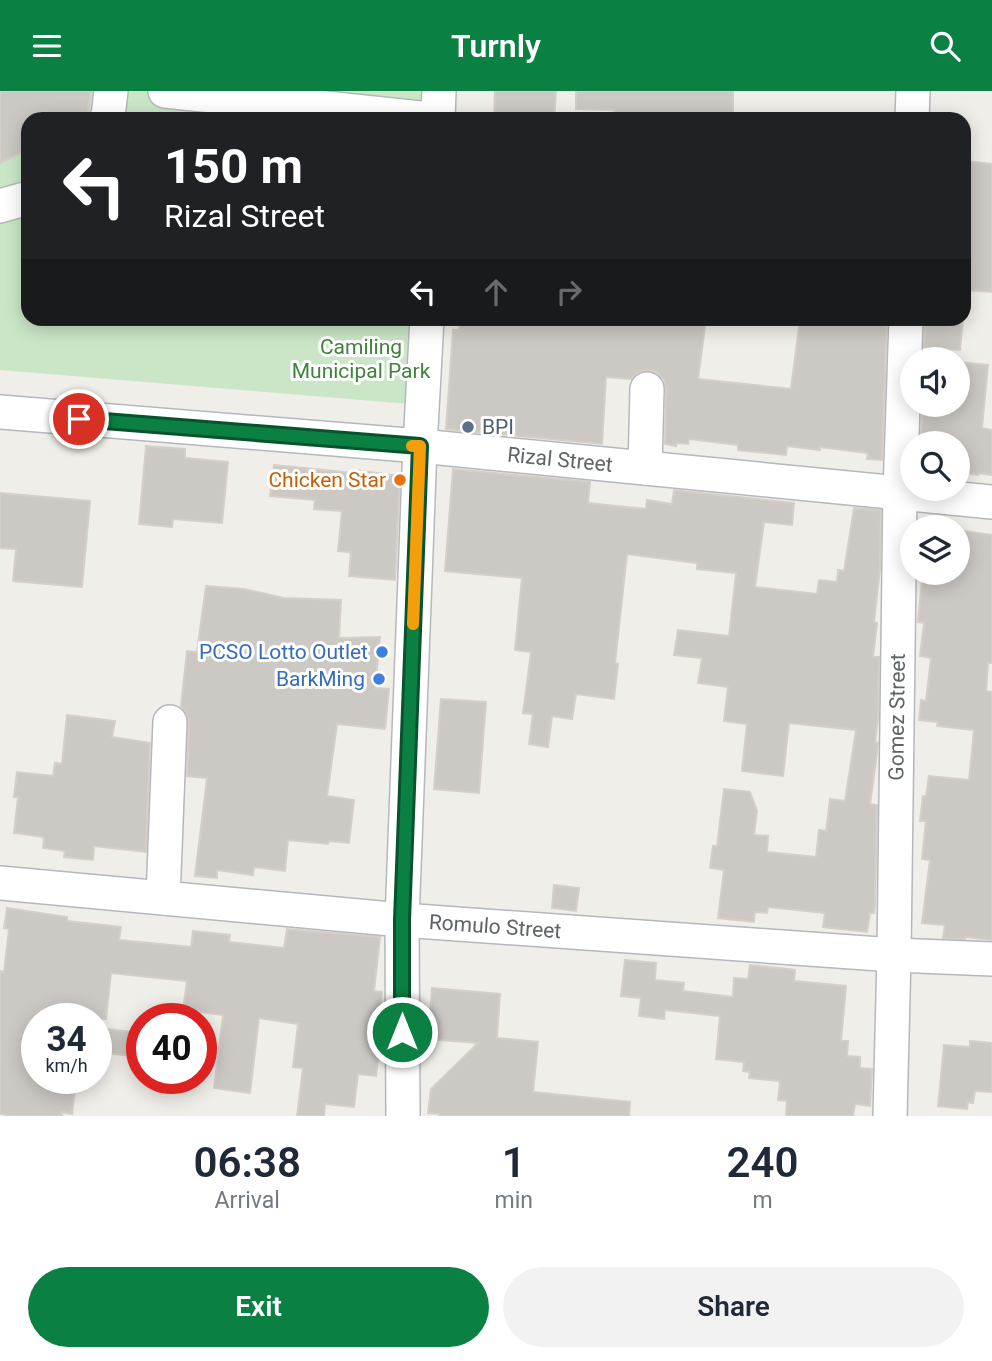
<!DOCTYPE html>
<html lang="en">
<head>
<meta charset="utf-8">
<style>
	:root { --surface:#fff; --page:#f2f2f3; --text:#1f2937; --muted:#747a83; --accent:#0b8043 }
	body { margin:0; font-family:Roboto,sans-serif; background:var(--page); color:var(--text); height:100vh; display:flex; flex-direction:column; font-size:26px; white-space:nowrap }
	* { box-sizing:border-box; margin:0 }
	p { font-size:23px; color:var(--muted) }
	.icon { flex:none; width:38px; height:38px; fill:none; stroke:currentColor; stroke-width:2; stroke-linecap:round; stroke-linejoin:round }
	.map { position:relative; height:1025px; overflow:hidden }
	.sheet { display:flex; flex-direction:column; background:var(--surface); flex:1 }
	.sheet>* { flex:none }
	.guide { position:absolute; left:21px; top:21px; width:950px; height:214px; border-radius:21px; box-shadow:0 4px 18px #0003; background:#202124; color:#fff; overflow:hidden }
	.tools { position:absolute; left:900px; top:256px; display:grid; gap:14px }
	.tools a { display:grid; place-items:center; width:70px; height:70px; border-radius:50%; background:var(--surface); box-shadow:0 4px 18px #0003; font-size:35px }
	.speed { position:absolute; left:21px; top:912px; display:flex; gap:14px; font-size:35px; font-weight:700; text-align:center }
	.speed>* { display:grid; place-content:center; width:91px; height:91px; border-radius:50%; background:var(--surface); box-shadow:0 4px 18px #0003; line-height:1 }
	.speed small { font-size:18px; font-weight:400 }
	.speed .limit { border:10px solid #d22; background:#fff; color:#111 }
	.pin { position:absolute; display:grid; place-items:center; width:60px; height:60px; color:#fff; margin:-30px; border:4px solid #fff; border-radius:50%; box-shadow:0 2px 7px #0007 }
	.me { position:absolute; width:77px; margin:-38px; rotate:0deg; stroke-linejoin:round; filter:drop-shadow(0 0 5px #0008) }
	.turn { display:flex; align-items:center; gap:24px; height:147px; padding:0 28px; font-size:32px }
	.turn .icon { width:91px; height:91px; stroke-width:2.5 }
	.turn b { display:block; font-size:49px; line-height:60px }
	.lanes { display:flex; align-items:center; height:66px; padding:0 28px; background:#0003; justify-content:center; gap:35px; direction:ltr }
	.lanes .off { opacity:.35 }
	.eta { display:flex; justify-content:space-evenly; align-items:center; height:119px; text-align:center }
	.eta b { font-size:42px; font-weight:600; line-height:49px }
	.primary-button { display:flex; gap:14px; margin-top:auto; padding:14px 28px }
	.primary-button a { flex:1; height:80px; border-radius:42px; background:var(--accent); color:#fff; font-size:28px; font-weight:600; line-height:80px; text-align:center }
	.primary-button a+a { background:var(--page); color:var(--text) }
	header { display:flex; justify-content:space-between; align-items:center; height:91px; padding:0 28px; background:var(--accent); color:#fff; font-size:32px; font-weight:600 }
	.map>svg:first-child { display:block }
	.green { fill:#cae6c7 }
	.building { fill:#ccc9c4; stroke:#d5cfc7; stroke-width:2 }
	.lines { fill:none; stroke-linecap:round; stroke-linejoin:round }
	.minor-casing { stroke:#b5b8bb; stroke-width:36 }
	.minor { stroke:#fff; stroke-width:33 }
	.route-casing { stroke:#07532c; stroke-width:18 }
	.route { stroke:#0b8043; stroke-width:12 }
	.slow { stroke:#f59e0b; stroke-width:12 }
	.service-dot { fill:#5c6f8a; stroke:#fff; stroke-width:2.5 }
	.food-dot { fill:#e8710a; stroke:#fff; stroke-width:2.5 }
	.shop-dot { fill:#3f7fe0; stroke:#fff; stroke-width:2.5 }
	.labels { text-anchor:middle; stroke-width:6; stroke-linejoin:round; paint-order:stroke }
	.park-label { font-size:21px; fill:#40833b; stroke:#fff }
	.service-label { font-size:21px; fill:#4e5e75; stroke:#fff; text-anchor:start }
	.street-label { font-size:21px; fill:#5f6467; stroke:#fff }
	.food-label { font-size:21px; fill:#c56008; stroke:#fff; text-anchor:end }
	.shop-label { font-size:21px; fill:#366cbe; stroke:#fff; text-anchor:end }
</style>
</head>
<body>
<header><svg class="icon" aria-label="menu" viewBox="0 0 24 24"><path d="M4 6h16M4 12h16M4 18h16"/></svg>Turnly<svg class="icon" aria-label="search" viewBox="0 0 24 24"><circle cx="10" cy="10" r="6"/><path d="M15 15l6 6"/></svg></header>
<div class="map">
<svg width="992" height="1025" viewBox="0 0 992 1025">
	<rect width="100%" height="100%" fill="#f0eee8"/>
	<path class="green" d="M0,0H423L422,28H28V228H413L409,313L0,279Z"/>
	<g class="building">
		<path d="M0,0H91L87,28H28V59L0,72Z"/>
		<path d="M495,0H556L554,28H494Z"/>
		<path d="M576,0H733V28H613L614,19L576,18Z"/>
		<path d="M964,70L992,73V201L966,199L967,184H964Z"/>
		<path d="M460,228H706L698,288L791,298L800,228H887L882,369L867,368L868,362L820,356V359L787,355L786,364L738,359V354L689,348L688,353L676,352V355L665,353L666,298L664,288L656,281L648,279L638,281L631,288L606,286L602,353L446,338L453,239H459Z"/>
		<path d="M925,228H963L960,259L924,256Z"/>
		<path d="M957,271L988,274L982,337L992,339V384L979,382L978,384L957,381V367L960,352H921L922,313H957Z"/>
		<path d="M146,355L185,358V367L228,371L222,432L173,428L172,436L139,433Z"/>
		<path d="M274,374L354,382V379L400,385L395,489L349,485L351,461L338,460L342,420L314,418L315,409L270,405Z"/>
		<path d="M453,378L590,391L588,412L646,418L647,409L672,413L674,399L794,412L792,434L764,431L755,496L817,503L819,489L837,491L838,479L844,480L854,417L881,419L880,478L874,531L877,532L873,566H879L878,627L875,651L878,652L877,662L870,713L877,714L875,816L874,822H870L867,841L823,836L825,822L768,816L767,822L755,821L754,831L718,827L724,779L710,777L713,755H717L724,698L750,701L757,720L754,744L768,745L767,761L816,766L819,739L826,740L830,708L845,710L856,639L789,632L783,685L742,680L747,633L724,630L728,596L698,592L702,567L674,564L678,539L729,545L736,482L697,478V472L627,463L615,572L618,573L614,608L576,603L572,628L552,625L548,656L529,653L533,623L523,622L531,561L515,559L522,487L445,480Z"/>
		<path d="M0,402L90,410L82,496L13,490L16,458L0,457Z"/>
		<path d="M957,439L992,444V572H988L986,600L992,601V849L965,846V848L943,847L945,834L922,832L930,769L922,768L926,730H920L923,705H926L929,685L969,689L974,639L937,635L938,631L919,629L921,609L926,610L931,567L920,565L924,532L918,531V528L923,481H957Z"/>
		<path d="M206,495L244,498L284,507L341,509L339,547L380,546L375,597L389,598L385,638L337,633L327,705L354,709L349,752L329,750L328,753L288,749L285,780L254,776L253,784L217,779V787L195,785L207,687L187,685L189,631L187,623L181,615L187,560L197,561Z"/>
		<path d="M441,608L486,611L479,702L434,698Z"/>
		<path d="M67,624L115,630L112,646L150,652L146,761L94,755L93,769L64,766L65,760L43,757L44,746L14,742L18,706H14L17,681L53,685L55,672L62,673Z"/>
		<path d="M554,794L579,797L576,820L552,817Z"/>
		<path d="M7,817L67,826V830L121,836L119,849L191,856L193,840L230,844L229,851L284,857L287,838L380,846L374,900L382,901L376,955H380L376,985L358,983L354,1016L325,1013L324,1025H297L303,977L293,976L298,933L259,927L250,1002L214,997L223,924L183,919L187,890L111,882L106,928H37V987H69L68,997L75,998L72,1023L62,1021V1025H15L0,1023V880L4,881L9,838L4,837Z"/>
		<path d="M625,869L656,872L655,889L684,892L683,900L733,906L734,887L748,888L750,874L795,879L794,890L846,895L841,950H848L847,965L860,966V977L872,978L870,1015L855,1013L853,1025H786L787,1010L778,1009L780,990L749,987L750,981L743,980L744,971L716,968L720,925L665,919L664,928L639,925L641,907L621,905Z"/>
		<path d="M432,897L500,903L497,947L538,951L533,1001L630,1011L629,1025H439V1023L428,1022L431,998L478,952L428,948Z"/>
		<path d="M96,937L142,942V966L96,961Z"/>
		<path d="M970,950L992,952V1001L975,1000L973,1012L968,1011L967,1018L938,1015L944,954L970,956Z"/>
	</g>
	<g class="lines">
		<g class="minor-casing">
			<g id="minor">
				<path d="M165,0L430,28"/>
				<path d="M106,28L108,25L111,0"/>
				<path d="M438,28L439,0"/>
				<path d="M912,28L913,0"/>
				<path d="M0,115L28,107"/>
				<path id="s1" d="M0,321L420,355L992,411"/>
				<path d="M645,377L647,298"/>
				<path id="s2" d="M0,792L402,829L894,864L992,868"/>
				<path d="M163,807L170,631"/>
				<path d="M403,1025L402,829L420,355L427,228"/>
				<path id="s3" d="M890,1025L894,864L900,402L906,228"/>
			</g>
		</g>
		<use href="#minor" class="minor"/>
	</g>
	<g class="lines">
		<g class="route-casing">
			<path id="route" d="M79,328L420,355L402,829V941"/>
		</g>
		<use href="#route" class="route"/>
		<path class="slow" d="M412,355H420L413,533"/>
	</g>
	<circle class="service-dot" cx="468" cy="336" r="7"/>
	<circle class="food-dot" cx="400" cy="389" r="7"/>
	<g class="shop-dot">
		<circle cx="382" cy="561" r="7"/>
		<circle cx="379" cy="588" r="7"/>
	</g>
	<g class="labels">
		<g class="park-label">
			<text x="361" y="263">Camiling<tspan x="361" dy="24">Municipal Park</tspan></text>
		</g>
		<g class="service-label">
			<text x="482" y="343">BPI</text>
		</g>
		<g class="street-label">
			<text dy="7" stroke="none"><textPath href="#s1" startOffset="562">Rizal Street</textPath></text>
			<text dy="7" stroke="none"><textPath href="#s3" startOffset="399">Gomez Street</textPath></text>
			<text dy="7" stroke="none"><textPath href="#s2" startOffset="497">Romulo Street</textPath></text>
		</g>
		<g class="food-label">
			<text x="386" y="396">Chicken Star</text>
		</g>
		<g class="shop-label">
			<text x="368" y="568">PCSO Lotto Outlet</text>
			<text x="365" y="595">BarkMing</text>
		</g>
	</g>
</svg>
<div class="tools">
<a><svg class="icon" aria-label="sound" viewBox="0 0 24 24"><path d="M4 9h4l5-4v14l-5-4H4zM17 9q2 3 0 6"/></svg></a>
<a><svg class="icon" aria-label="search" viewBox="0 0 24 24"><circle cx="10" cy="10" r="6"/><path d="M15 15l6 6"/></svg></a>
<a><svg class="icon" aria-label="layers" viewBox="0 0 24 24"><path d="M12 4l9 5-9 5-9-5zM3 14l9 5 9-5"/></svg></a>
</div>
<div class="speed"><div>34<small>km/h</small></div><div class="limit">40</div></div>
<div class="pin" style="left:79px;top:328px;background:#d93025"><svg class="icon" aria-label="arrive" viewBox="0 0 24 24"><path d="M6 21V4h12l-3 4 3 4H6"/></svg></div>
<svg class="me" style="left:402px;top:941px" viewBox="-20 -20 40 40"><circle r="17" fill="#0b8043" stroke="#fff" stroke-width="3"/><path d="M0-11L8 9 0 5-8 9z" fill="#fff"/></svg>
<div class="guide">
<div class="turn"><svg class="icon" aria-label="left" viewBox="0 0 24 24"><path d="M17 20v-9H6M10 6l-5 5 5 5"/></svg><div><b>150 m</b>Rizal Street</div></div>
<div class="lanes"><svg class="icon" aria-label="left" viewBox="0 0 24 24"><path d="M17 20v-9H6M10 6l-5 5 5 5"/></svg><svg class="icon off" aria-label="ahead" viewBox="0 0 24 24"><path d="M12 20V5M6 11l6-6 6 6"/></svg><svg class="icon off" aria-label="right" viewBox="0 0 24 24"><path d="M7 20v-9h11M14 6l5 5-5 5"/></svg></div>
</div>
</div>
<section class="sheet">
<div class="eta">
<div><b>06:38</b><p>Arrival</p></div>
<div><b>1</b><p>min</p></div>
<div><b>240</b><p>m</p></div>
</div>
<div class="primary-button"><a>Exit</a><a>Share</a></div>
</section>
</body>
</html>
